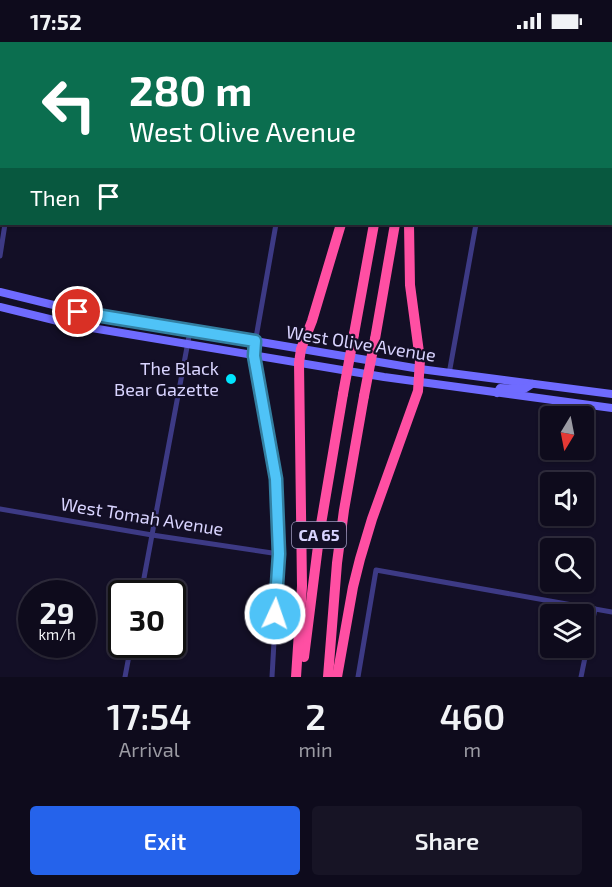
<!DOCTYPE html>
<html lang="en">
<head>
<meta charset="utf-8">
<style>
	:root { --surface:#0e0b1c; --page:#171425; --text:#f1f3f6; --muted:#9b9ba3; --line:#2e2b3b; --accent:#2563eb }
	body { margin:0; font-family:"Exo 2",sans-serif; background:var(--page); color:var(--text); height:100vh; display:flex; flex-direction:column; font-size:22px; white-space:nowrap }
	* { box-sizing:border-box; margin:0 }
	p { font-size:20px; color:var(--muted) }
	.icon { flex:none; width:33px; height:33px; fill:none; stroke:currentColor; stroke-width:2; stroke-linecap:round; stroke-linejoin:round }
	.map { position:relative; height:635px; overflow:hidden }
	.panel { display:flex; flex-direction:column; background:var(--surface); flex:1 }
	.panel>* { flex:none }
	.guide { position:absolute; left:0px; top:0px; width:612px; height:183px; box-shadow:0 2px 4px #0004,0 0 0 2px var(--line); background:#0b6e4f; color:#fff; overflow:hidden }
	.needle { width:39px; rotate:190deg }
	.fabs { position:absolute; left:540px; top:364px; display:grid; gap:12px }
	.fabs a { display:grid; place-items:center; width:54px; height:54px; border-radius:6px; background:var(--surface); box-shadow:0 2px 4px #0004,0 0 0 2px var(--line); font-size:30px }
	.speed { position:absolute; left:18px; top:538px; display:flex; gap:12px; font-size:30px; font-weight:700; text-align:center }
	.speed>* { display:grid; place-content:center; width:78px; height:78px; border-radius:50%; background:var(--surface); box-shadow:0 2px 4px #0004,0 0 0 2px var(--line); line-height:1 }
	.speed small { font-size:15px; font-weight:400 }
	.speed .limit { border:3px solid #111; border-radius:9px; background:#fff; color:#111 }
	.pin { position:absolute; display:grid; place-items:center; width:51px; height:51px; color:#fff; margin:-26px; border:3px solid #fff; border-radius:50%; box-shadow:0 2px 6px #0007 }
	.me { position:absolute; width:66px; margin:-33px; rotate:3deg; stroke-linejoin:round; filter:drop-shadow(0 0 4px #0008) }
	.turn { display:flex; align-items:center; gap:21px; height:126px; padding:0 30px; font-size:27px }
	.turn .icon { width:78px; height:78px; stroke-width:2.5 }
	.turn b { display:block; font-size:42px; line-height:51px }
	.then { display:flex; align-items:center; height:57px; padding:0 30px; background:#0003; gap:12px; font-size:22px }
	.eta { display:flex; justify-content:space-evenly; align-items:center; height:102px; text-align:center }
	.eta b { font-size:36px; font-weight:600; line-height:42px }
	.cta { display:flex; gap:12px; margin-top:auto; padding:12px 30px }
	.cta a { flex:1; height:69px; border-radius:6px; background:var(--accent); color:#fff; font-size:24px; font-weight:600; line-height:69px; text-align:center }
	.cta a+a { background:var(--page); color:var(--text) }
	.status { display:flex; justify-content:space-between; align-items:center; height:42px; padding:0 30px; background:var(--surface); direction:ltr }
	.status svg { height:16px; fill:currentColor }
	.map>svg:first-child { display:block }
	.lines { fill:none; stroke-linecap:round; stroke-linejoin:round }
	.minor { stroke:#3d3a85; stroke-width:5 }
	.secondary { stroke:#6f6bff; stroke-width:8 }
	.motorway { stroke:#ff4fa3; stroke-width:10 }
	.motorway-bridge { stroke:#ff4fa3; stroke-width:10 }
	.route-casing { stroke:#337fa1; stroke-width:15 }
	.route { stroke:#4fc3f7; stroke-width:10 }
	.poi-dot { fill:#00e5ff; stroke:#130f26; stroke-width:2 }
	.labels { text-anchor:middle; stroke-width:4.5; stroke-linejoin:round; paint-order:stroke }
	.shield { fill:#130f26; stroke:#9e99be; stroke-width:1.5 }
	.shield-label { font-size:16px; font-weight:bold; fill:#d9d4ff }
	.street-label { font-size:18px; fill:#d9d4ff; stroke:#130f26 }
	.poi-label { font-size:18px; fill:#d9d4ff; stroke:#130f26; text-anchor:end }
</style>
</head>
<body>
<div class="status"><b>17:52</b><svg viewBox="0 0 49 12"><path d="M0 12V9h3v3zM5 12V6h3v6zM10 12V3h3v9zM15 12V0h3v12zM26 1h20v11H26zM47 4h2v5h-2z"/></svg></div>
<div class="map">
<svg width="612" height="635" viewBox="0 0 612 635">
	<rect width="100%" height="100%" fill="#130f26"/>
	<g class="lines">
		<g class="minor">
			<path d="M33,2V0"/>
			<path d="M308,2L309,0"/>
			<path d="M507,2L508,0"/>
			<path d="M610,33H612"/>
			<path d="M0,110L2,111"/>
			<path d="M0,214L5,182"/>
			<path d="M449,332L476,182"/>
			<path d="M0,467L152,493L279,512"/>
			<path d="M141,552L190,289"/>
			<path d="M125,635L131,603"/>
			<path d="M272,635L279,512L276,437L254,307L276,182"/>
			<path d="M358,635L376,528L612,570"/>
			<path d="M581,635L595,567"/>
		</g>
		<g class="secondary">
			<path d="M0,250L78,269L420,327L612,352"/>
			<path d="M0,265L74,283L384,335L612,366"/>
			<path d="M497,351L500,346L522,347L526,346L532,342"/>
		</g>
		<g class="motorway">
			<path d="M393,2L394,0"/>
			<path d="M406,2V0"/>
			<path d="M427,2L428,0"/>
			<path d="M354,292L374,182"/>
			<path d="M375,297L395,182"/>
			<path d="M304,615L320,488L343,352"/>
			<path d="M296,635L302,544L299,321L301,307L312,279L341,182"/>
			<path d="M328,635L337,521L344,468L364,354"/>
			<path d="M337,635L353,545L360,517L372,477L418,349L420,318L410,243L409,182"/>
		</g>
		<g class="motorway-bridge">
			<path d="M343,352L354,292"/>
			<path d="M364,354L375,297"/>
		</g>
	</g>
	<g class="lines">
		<g class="route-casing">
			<path id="route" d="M78,270L255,299L254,314L276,437L279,512L275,572"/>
		</g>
		<use href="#route" class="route"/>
	</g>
	<circle class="poi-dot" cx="231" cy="337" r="6"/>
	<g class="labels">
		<rect class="shield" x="292" y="480" width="54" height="26" rx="4.5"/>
		<g class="shield-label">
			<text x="319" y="499">CA 65</text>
		</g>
		<g class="street-label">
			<text transform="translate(361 302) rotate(9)" y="6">West Olive Avenue</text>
			<text transform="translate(142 475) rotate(9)" y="6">West Tomah Avenue</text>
		</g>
		<g class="poi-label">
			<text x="219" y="333">The Black<tspan x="219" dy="21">Bear Gazette</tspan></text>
		</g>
	</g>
</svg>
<div class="fabs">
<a><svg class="needle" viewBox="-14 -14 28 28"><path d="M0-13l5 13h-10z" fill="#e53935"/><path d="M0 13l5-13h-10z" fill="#9b9ba3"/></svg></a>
<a><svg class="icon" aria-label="sound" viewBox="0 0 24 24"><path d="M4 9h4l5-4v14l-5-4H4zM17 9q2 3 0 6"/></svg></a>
<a><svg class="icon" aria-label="search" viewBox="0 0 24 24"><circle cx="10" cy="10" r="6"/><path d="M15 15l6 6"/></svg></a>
<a><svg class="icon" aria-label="layers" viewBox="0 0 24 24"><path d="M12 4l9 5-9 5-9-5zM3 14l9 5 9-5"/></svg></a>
</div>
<div class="speed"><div>29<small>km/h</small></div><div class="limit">30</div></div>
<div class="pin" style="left:78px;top:270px;background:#d93025"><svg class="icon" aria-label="arrive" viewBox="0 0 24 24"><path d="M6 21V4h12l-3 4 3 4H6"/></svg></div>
<svg class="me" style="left:275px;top:572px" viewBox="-20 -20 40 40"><circle r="17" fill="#4fc3f7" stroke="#fff" stroke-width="3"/><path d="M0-11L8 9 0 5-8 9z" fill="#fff"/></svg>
<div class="guide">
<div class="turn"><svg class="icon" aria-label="left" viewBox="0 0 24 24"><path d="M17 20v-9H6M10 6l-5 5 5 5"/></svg><div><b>280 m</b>West Olive Avenue</div></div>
<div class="then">Then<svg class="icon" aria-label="arrive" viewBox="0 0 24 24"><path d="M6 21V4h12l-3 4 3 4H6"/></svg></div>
</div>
</div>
<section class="panel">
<div class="eta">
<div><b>17:54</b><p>Arrival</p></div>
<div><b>2</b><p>min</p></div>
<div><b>460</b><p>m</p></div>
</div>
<div class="cta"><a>Exit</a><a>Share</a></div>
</section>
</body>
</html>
